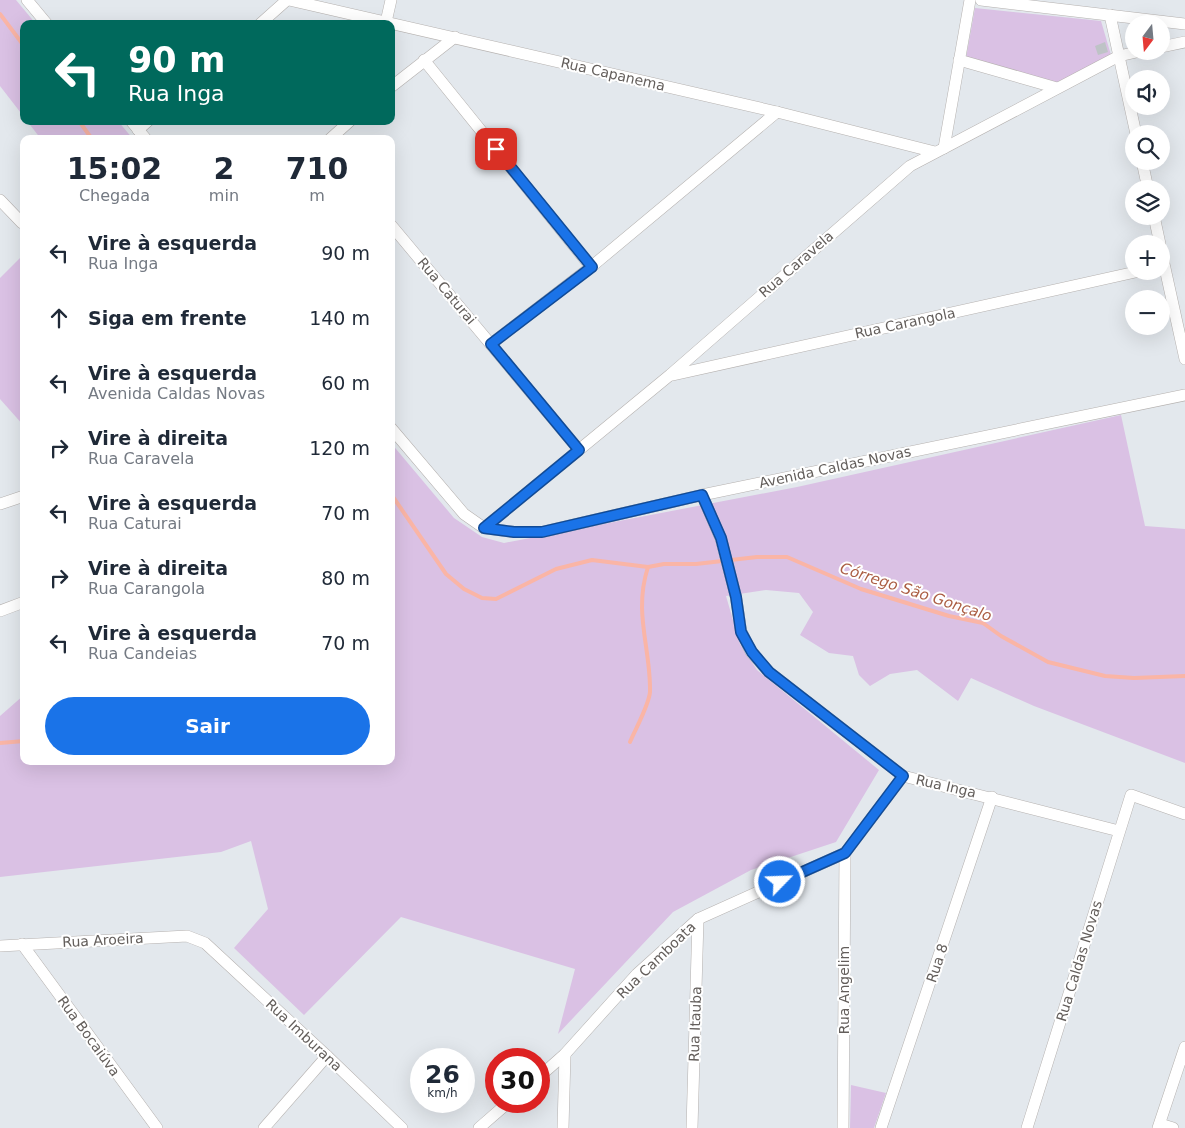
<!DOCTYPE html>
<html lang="pt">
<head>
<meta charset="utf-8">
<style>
	:root { --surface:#fff; --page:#f2f2f3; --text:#1f2937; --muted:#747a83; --accent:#1a73e8 }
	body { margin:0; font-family:"DejaVu Sans",sans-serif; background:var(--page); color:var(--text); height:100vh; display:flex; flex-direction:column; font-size:19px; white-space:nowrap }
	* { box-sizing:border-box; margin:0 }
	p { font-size:16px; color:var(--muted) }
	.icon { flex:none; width:28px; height:28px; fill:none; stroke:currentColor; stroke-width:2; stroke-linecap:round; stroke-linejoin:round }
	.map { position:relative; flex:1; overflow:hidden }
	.drawer { position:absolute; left:20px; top:135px; width:375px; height:630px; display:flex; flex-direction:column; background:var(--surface); border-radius:10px; box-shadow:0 5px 20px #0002 }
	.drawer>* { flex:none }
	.banner { position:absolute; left:20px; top:20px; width:375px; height:105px; border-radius:10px; box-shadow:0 5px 20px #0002; background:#00695c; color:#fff; overflow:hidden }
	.needle { width:32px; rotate:196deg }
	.buttons { position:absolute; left:1125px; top:15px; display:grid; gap:10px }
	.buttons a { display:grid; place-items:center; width:45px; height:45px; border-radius:50%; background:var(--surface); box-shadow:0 5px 20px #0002; font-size:25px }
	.speed { position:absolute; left:410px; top:1048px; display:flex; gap:10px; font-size:25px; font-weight:700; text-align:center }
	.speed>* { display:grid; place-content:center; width:65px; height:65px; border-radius:50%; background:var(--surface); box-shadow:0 5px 20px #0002; line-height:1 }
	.speed small { font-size:12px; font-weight:400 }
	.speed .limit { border:8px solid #d22; background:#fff; color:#111 }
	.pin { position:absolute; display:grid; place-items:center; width:42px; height:42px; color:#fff; margin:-21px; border-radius:10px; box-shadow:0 2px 8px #0006 }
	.me { position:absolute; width:55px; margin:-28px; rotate:66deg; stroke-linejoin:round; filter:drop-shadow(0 0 4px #0008) }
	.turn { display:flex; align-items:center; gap:18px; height:105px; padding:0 25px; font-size:22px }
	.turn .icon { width:65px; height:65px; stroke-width:2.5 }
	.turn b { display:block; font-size:35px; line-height:42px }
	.eta { display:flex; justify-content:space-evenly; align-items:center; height:85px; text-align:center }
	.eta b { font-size:30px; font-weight:800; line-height:35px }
	.cta { display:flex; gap:10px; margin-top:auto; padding:10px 25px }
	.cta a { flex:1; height:58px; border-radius:30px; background:var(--accent); color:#fff; font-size:20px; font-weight:800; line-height:58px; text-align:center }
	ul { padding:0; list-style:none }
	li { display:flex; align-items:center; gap:15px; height:65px; padding:0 25px }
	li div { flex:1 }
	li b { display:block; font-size:19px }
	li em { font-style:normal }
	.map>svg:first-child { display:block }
	.green { fill:#dac1e4 }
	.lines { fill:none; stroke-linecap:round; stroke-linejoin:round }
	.stream { stroke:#fab5a6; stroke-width:4 }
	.building { fill:#bec3c6 }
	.minor-casing { stroke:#b5b1af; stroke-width:12 }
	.minor { stroke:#fff; stroke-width:11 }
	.route-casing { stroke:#114b97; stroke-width:12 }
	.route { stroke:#1a73e8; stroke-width:9 }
	.labels { text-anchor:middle; stroke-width:4; stroke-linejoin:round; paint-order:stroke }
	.street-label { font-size:14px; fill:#635e5b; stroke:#fff }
	.water-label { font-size:15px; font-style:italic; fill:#ab5e44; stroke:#fff }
</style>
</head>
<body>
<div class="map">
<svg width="1185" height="1128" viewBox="0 0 1185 1128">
	<rect width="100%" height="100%" fill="#e3e8ed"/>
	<g class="green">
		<path d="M0,0H16L36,24H24V117L0,86Z"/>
		<path d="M975,8L1101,21L1111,55L1056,83L966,58Z"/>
		<path d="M27,121H118L133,139H41Z"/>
		<path d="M24,254V426L0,399V278Z"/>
		<path d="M1121,415L1145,526L1185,529V763L1034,706L971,678L958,701L917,670L890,674L870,686L859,675L853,656L829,653L800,635L813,612L799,593L766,590L726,596L740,644L757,670L879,770L836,842L751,870L673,912L558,1034L575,969L401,917L304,1015L234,948L268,909L251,841L221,852L0,877V716L24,695V761H391V443L454,518L482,537L504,543L797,487Z"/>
		<path d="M851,1085L886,1093L874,1128H850Z"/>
	</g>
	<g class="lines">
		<g class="stream">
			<path d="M0,14L24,46"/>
			<path d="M79,121L92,139"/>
			<path d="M391,494L446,574L464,589L482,598L496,599L556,569L592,560L648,567L664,564H696L757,557H787L861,589L949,616L983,623L1001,636L1048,662L1105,676L1134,678L1185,676"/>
			<path d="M630,742C635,730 649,705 650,692C651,648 633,613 648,567"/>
			<path d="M0,743L24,741"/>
		</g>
	</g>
	<path class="building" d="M1105,42L1108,52L1098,55L1095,46Z"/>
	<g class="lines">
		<g class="minor-casing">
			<g id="minor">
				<path d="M27,0L47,24"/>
				<path d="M289,0L777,112L935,152"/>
				<path d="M981,0L1185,24"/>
				<path d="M1110,15L1136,134"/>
				<path d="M386,22L391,0"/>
				<path d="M260,24L287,0"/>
				<path d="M1161,47L1185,42"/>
				<path d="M424,60L591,267"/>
				<path d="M959,60L1057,88"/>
				<path d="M391,87L455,37"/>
				<path d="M131,121L146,139"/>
				<path d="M138,130L148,121"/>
				<path d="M330,139L350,121"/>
				<path d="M944,148L970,0"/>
				<path d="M1142,161L1148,189"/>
				<path d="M0,200L22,223"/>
				<path d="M1154,216L1160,244"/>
				<path d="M391,225L579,450"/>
				<path d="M1161,250L1185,359"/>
				<path d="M491,344L591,267L777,112"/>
				<path d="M673,375L1140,271"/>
				<path d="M391,428L464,514L484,528L514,532H542L702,495L1185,395"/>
				<path d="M702,495L721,539L736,597L741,631L751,652L769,672L903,776L1119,831"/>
				<path d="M0,504L24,496"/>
				<path d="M484,528L670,375L910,166L1119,56L1141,51"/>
				<path d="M0,611L24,602"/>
				<path d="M22,944L157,1128"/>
				<path d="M0,946L187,936L205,943L327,1056L402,1128"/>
				<path d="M539,1077L565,1054L637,974L698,919L845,853L903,776"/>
				<path d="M1160,1124L1173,1128"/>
				<path d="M264,1128L327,1056"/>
				<path d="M479,1128L510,1101"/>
				<path d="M563,1128L565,1054"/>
				<path d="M692,1128L698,919"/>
				<path d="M843,1128L845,853"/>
				<path d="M881,1128L992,797"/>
				<path d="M1027,1128L1131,795L1185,814"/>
				<path d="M1158,1128L1185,1047"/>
			</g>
		</g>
		<use href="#minor" class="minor"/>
	</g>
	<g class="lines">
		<g class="route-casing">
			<path id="route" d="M496,149L592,267L491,344L579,450L484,528L514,532H542L702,495L721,538L736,597L741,632L752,652L769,672L903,776L845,853L780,882"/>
		</g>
		<use href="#route" class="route"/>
	</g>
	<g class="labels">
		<g class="street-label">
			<text transform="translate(613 74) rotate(13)" y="5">Rua Capanema</text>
			<text transform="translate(796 264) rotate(-41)" y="5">Rua Caravela</text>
			<text transform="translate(447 291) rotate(50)" y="5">Rua Caturai</text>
			<text transform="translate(905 323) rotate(-12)" y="5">Rua Carangola</text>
			<text transform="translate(835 467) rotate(-12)" y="5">Avenida Caldas Novas</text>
			<text transform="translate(946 786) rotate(13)" y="5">Rua Inga</text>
			<text transform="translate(103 940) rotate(-3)" y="5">Rua Aroeira</text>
			<text transform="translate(656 960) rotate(-44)" y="5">Rua Camboata</text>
			<text transform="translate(1079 961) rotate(-73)" y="5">Rua Caldas Novas</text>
			<text transform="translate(937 963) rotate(-72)" y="5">Rua 8</text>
			<text transform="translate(844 990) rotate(-90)" y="5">Rua Angelim</text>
			<text transform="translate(695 1024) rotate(-88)" y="5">Rua Itauba</text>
			<text transform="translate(304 1035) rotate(43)" y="5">Rua Imburana</text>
			<text transform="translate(89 1036) rotate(54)" y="5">Rua Bocaiúva</text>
		</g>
		<g class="water-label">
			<text transform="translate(916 592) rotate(18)" y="5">Córrego São Gonçalo</text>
		</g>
	</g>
</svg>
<div class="buttons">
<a><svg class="needle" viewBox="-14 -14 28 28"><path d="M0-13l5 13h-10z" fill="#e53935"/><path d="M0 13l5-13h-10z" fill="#747a83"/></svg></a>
<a><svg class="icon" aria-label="sound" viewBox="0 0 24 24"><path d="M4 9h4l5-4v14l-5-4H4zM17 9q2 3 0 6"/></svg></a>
<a><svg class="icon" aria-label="search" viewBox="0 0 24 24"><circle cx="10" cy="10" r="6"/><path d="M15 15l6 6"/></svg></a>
<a><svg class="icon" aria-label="layers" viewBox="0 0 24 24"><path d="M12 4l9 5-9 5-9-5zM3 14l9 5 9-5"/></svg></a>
<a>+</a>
<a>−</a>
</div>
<div class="speed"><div>26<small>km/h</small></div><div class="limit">30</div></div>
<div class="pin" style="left:496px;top:149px;background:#d93025"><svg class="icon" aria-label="arrive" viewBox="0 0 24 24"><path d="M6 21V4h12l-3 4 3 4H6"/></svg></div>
<svg class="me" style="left:780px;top:882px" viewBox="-20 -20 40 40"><circle r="17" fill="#1a73e8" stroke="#fff" stroke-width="3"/><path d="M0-11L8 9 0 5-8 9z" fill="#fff"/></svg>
<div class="banner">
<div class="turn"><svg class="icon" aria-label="left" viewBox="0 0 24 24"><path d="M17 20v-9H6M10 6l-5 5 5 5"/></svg><div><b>90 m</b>Rua Inga</div></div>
</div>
<section class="drawer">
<div class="eta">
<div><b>15:02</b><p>Chegada</p></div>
<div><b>2</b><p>min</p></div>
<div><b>710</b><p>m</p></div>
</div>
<ul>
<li><svg class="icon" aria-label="left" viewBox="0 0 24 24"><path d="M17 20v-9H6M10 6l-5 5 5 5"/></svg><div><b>Vire à esquerda</b><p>Rua Inga</p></div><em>90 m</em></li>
<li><svg class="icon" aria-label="ahead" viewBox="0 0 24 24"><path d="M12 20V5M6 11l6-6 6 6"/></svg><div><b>Siga em frente</b></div><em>140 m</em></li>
<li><svg class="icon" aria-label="left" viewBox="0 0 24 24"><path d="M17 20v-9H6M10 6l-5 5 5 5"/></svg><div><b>Vire à esquerda</b><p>Avenida Caldas Novas</p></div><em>60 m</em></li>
<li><svg class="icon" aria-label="right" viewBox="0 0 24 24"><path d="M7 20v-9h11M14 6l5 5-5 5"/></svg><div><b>Vire à direita</b><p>Rua Caravela</p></div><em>120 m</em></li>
<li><svg class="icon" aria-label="left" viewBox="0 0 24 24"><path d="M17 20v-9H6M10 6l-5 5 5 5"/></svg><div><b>Vire à esquerda</b><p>Rua Caturai</p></div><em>70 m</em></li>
<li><svg class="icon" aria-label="right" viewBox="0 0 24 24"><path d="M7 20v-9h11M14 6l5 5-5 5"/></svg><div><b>Vire à direita</b><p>Rua Carangola</p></div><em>80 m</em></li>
<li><svg class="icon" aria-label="left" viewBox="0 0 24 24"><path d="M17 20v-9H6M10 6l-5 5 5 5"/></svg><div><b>Vire à esquerda</b><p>Rua Candeias</p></div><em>70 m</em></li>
</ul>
<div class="cta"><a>Sair</a></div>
</section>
</div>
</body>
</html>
